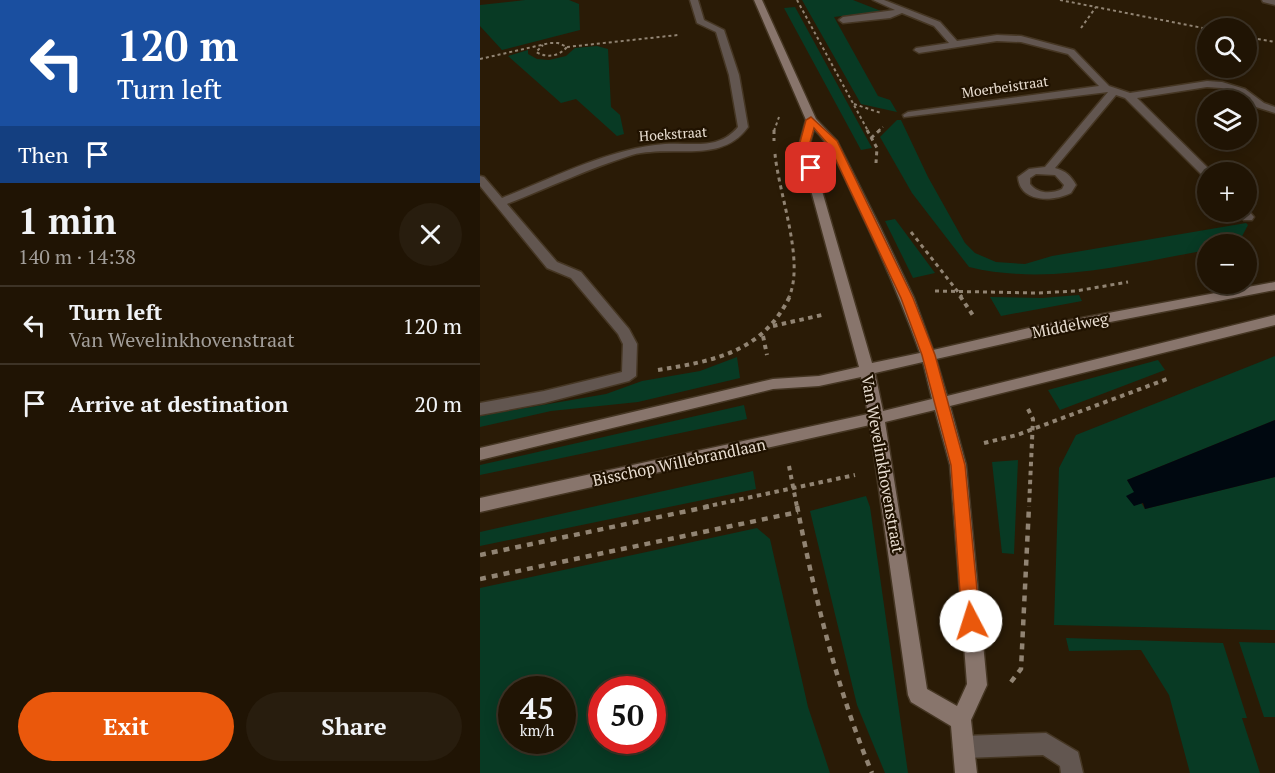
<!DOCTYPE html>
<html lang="en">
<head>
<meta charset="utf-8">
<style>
	:root { --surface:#201404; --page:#281d0e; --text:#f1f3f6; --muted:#a29e9a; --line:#3d3326; --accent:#ea580c }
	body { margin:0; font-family:"PT Serif",serif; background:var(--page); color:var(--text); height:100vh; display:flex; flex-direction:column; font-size:22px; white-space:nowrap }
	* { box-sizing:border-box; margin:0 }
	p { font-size:20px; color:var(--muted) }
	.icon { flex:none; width:33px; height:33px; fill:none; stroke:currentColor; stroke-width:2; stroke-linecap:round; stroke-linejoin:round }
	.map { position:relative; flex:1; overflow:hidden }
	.drawer { display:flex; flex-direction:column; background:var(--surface); width:480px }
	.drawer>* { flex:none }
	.top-card { background:#1a4fa0; color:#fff; overflow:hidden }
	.buttons { position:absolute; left:717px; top:18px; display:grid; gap:12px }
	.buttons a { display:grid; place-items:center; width:60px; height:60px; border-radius:50%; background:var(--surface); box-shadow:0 3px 15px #0003,0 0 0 2px var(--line); font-size:30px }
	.speed { position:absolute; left:18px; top:676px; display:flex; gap:12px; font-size:30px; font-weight:700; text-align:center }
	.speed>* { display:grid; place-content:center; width:78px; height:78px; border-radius:50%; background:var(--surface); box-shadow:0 3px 15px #0003,0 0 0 2px var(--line); line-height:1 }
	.speed small { font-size:15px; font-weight:400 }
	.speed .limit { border:9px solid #d22; background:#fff; color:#111 }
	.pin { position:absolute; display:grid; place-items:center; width:51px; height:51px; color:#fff; margin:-26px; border-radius:12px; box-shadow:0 3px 9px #0006 }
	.me { position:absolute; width:66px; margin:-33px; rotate:355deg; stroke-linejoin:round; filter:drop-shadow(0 0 4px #0008) }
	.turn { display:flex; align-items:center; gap:21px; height:126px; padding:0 18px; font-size:27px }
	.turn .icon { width:78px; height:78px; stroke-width:2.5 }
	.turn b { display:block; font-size:42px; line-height:51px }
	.then { display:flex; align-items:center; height:57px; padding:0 18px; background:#0003; gap:12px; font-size:22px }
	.round { display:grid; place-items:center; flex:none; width:63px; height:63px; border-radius:32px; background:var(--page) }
	.headline { display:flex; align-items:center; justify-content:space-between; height:102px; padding:0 18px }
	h1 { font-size:36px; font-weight:700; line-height:45px }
	.button { display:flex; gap:12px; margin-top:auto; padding:12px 18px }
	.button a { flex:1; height:69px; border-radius:36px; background:var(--accent); color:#fff; font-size:24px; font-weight:700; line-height:69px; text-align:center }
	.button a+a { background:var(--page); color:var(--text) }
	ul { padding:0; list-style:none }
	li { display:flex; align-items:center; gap:18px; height:78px; padding:0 18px; border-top:2px solid var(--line) }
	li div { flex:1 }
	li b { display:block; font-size:22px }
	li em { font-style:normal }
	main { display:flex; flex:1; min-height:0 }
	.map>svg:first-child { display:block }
	.green { fill:#083a24; fill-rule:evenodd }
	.water { fill:#000810 }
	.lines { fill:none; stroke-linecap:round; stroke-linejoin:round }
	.lane-casing { stroke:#453623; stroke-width:3 }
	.street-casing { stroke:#453623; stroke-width:3 }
	.secondary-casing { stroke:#453623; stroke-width:3 }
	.path-far3 { stroke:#918473; stroke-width:2; stroke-dasharray:3 3; stroke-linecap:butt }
	.path-far2 { stroke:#918473; stroke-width:3; stroke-dasharray:4 4; stroke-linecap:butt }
	.path-far1 { stroke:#918473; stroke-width:4; stroke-dasharray:4.5 4.5; stroke-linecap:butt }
	.path { stroke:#918473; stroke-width:4.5; stroke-dasharray:6 6; stroke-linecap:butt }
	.lane { fill:#625650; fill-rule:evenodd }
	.street { fill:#625650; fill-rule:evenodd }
	.secondary { fill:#88756c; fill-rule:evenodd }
	.route { fill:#ea580c; stroke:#983908; stroke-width:1.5 }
	.labels { text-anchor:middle; stroke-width:4.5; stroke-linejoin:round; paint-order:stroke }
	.far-street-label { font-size:14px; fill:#eadfd2; stroke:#201200 }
	.street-label { font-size:16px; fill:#eadfd2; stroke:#201200 }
</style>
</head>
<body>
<main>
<section class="drawer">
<div class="top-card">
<div class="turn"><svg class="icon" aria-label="left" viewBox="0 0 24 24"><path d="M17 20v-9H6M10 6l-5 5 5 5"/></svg><div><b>120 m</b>Turn left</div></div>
<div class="then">Then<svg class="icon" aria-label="arrive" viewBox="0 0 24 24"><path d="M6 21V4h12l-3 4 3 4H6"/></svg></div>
</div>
<div class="headline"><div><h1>1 min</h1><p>140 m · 14:38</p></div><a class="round"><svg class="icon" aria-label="close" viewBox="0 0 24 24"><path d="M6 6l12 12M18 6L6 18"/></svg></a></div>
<ul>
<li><svg class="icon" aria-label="left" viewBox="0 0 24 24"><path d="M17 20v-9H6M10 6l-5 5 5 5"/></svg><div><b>Turn left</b><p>Van Wevelinkhovenstraat</p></div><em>120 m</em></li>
<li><svg class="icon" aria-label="arrive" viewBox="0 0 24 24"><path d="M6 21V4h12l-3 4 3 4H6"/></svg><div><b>Arrive at destination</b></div><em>20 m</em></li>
</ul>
<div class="button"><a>Exit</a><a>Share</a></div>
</section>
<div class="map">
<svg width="795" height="773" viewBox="0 0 795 773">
	<rect width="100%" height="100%" fill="#2a1b06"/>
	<g class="green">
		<path d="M45,0H89L99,4L100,30L22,50L0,26V5Z"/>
		<path d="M322,0H373L401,11L354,17L398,96L410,100L417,112L381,104Z"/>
		<path d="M315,7L392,148L381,150L304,8Z"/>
		<path d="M117,46L128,49L131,107L140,115L144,134L137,136L96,99L81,103L28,56L48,50V54L57,59L69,60L86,56L95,48Z"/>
		<path d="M417,120H421L448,177L485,243L495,253L516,262L545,264L572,256L766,223L768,225L758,244H728L727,250C650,264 567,286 489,267L432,193L400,137Z"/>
		<path d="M415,219L455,273L433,278L405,221Z"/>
		<path d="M599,295L602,301L521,316L510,297L562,298Z"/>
		<path d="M795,356V420L647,480L665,509L795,477V630L574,625L579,468L596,435Z"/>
		<path d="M257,357L260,378L158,402L71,411L0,427V416L126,394L162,381L220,371Z"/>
		<path d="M678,360L685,370L580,410L568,390Z"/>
		<path d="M264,405L267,419L0,475V465Z"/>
		<path d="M538,460L534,554L522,553L512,462Z"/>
		<path d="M273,471L276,489L0,546V532Z"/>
		<path d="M386,496L390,507L428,773H405L377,705L330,511Z"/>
		<path d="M277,528L290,539L328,707L350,773H0V588ZM32,690H82V741H32ZM122,690H172V741H122Z"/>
		<path d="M586,638L743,643L767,718H762L780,773H710L689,695L661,650L589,651Z"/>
		<path d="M759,642L795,643V717H784Z"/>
	</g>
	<path class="water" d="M795,420V477L665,509L663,503L654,506L646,496L654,492L647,480Z"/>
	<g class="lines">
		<g class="lane-casing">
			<path id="lane" d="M566,733L598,752L603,773H581L580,766L563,755L484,758L477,754L473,747L477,740L484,736Z"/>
		</g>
		<g class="street-casing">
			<g id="street">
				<path d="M210,0H218L224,20L244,30L259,75L268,127C241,165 192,144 152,155C110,168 68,188 27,204L77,262L101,272L149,329L157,344L156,376L149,381L64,403L0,415V403L64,391L142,372L143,344L138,334L91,278L67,268L0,186V176L4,177L22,198C73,178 130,148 185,144C212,142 238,151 258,127L249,75L236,32L217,23Z"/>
				<path d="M393,0H404L460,22L477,41L517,35L541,36L594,50L629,86L650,93L727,81L742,82L765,89L784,103L795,107V113L776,107L757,93L741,88L727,87L657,98L732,172H728V178L724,177L645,98L636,95L575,168C586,171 591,176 596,185L591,193C573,202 540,203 538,177L549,169L565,167L628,92L424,117L423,115L428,112L619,86L588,54L541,42L517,41L439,53L434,50L436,48L469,43L454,26L422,13L410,18L363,23L359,20L363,17L415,10ZM556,174L575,175L584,185L582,189C571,194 558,194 550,184V178Z"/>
				<path d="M782,0H795V5L783,2Z"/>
				<path d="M767,209L774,217L772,220H764L757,212H766Z"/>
			</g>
		</g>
		<g class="secondary-casing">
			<path id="secondary" d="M274,0H282L336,119L357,141L399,225L434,298L453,350L553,327L795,282V290L553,337L456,359L467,396L795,315V325L470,406L486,465L507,685L491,720L497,773H475L471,726L431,702L428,695L390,425L0,512V498L388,414L381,377L339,386L293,389L0,460V448L293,379L339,376L379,367L319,146L326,120ZM334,129C354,149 363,175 375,200C399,250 421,300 440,353L392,363L329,146ZM443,362L452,399L403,411L395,373ZM455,410L470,465L487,684L477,706L447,689L405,422Z"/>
		</g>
		<g class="path-far3">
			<path d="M317,0L388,131"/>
			<path d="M580,0L728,29"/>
			<path d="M601,28L616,7"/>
			<path d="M766,37L795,42"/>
			<path d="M87,47L198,35"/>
			<path d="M0,59L70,43H78L87,47C78,57 67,58 56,52L63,45"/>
			<path d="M374,104L401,113"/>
			<path d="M294,131L299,117"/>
			<path d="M398,131L403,127"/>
		</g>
		<g class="path-far2">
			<path d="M294,130V141"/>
			<path d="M387,130L397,148L396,163"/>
			<path d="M391,138L400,130"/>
			<path d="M295,154C299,195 325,261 309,297"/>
			<path d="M431,232L482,297"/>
			<path d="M455,291L557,293L596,291L648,282"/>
		</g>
		<g class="path-far1">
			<path d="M480,296L494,317"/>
			<path d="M293,326L342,315"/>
			<path d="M283,336L287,355"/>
			<path d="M178,370C234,361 283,352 310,296"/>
			<path d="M548,409L553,419L549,507"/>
			<path d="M504,443L537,435L687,379"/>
			<path d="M309,466L317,507"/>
			<path d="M224,507L375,475"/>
		</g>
		<g class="path">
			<path d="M317,506C335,597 356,687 392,773"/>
			<path d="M0,555L231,506"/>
			<path d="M0,579L318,512"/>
			<path d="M531,682L541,669L549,506"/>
		</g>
		<use href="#lane" class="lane"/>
		<use href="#street" class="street"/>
		<use href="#secondary" class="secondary"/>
	</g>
	<path class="route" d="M331,117L357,141L433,298L455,355L485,465L500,621L497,626L491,629L485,626L482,621L471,465L442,355L421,298L355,158L347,143L334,128L329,146L336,168L331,171L326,168L319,146L326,120Z"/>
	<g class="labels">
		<g class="far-street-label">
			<text transform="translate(525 87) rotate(-8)" y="5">Moerbeistraat</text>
			<text transform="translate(193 134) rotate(-4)" y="5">Hoekstraat</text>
		</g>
		<g class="street-label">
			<text transform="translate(590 325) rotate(-11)" y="6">Middelweg</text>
			<text transform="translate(199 462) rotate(-12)" y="6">Bisschop Willebrandlaan</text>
			<text transform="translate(403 464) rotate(80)" y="6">Van Wevelinkhovenstraat</text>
		</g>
	</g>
</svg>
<div class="buttons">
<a><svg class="icon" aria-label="search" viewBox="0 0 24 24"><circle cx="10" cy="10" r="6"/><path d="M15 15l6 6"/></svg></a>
<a><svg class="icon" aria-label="layers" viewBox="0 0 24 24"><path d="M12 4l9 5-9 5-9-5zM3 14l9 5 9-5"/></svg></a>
<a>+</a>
<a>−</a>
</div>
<div class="speed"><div>45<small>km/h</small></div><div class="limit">50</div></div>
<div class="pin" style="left:331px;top:168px;background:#d93025"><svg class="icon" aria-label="arrive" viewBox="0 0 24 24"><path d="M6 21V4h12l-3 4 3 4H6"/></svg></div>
<svg class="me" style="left:491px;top:621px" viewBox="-20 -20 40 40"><circle r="19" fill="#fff"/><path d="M0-13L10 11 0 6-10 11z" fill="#ea580c"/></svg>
</div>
</main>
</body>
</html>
